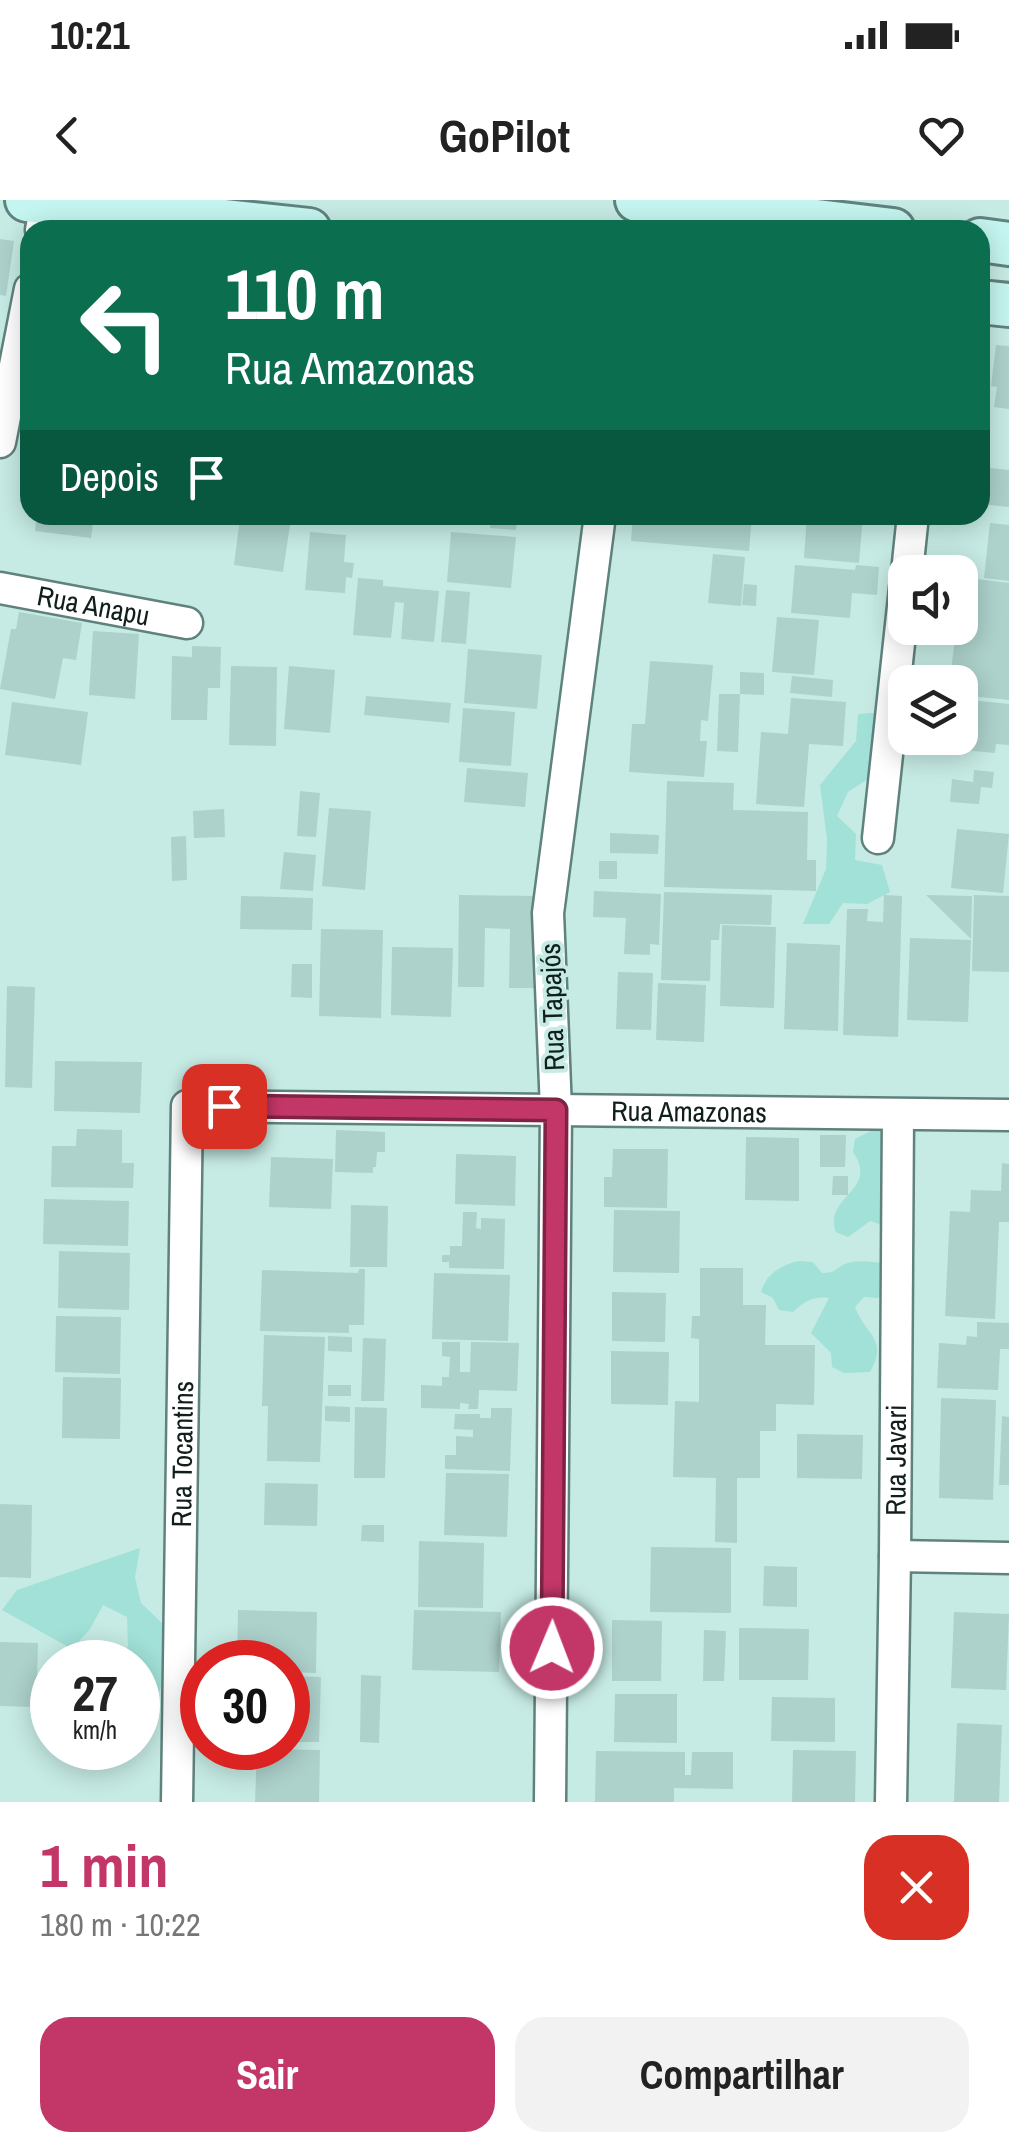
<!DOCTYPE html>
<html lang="pt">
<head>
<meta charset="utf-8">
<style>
	:root { --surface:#fff; --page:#f2f2f2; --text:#222; --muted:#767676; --accent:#c33668 }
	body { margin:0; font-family:"Archivo Narrow",sans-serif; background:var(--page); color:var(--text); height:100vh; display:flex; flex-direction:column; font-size:38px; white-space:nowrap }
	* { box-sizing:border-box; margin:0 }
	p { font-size:32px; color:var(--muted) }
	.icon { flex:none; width:55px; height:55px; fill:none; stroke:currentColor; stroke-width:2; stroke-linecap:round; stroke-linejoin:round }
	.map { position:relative; height:1602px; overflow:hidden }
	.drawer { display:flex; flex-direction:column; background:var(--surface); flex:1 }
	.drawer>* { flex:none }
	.hud { position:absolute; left:20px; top:20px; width:970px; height:305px; border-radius:30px; box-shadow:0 5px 25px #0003; background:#0b6e4f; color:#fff; overflow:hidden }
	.fabs { position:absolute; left:888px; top:355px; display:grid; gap:20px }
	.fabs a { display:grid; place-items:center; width:90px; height:90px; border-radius:20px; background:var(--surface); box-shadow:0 5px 25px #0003; font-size:50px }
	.speed { position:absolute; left:30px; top:1440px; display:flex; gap:20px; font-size:50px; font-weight:700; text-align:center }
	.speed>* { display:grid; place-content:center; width:130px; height:130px; border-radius:50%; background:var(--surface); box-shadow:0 5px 25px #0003; line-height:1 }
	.speed small { font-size:25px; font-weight:400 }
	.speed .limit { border:15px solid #d22; background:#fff; color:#111 }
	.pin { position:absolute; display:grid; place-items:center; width:85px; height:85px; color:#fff; margin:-42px; border-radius:20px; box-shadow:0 5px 15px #0006 }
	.me { position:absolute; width:110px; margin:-55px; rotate:1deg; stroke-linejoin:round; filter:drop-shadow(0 0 8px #0008) }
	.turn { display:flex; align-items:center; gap:35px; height:210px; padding:0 40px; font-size:45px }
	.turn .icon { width:130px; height:130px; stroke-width:2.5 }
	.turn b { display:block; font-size:70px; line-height:85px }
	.then { display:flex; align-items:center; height:95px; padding:0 40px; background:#0003; gap:20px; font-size:38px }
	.round { display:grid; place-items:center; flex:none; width:105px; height:105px; border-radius:30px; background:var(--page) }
	.summary { display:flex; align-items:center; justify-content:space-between; height:170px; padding:0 40px }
	h1 { font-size:60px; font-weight:700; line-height:75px; color:var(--accent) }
	.primary-button { display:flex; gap:20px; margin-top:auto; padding:20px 40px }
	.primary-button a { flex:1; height:115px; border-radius:30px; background:var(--accent); color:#fff; font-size:40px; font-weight:700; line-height:115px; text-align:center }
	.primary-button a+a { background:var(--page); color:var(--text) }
	.status { display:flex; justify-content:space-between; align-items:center; height:70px; padding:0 50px; background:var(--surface); direction:ltr }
	.status svg { height:28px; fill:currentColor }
	header { display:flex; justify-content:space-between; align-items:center; height:130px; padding:0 40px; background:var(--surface); font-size:45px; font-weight:700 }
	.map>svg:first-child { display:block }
	.green { fill:#a1e1d7 }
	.building { fill:#add1cb }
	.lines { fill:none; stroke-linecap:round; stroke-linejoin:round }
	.street-casing { stroke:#60827d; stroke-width:35 }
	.secondary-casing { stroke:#60827d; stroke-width:48 }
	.street { stroke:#fff; stroke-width:30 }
	.secondary { stroke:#c5f5f0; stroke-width:42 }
	.route-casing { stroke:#7f2344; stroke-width:25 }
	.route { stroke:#c33668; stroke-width:18 }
	.labels { text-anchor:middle; stroke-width:8; stroke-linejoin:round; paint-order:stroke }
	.street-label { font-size:28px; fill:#101e1c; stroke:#c6ebe4 }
</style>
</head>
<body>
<div class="status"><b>10:21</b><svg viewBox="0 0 49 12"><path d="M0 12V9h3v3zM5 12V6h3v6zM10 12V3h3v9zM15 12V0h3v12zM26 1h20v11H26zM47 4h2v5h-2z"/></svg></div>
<header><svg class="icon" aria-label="back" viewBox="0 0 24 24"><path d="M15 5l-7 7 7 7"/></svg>GoPilot<svg class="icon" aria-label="heart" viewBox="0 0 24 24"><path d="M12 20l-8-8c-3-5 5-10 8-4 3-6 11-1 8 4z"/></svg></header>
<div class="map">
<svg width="1009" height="1602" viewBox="0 0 1009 1602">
	<rect width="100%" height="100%" fill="#c6ebe4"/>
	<g class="green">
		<path d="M884,512L871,577L848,592L837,616L856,634L855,660L882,665L890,692L867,704L843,703L829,724H803L826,669L827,639L820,585L856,541L858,514Z"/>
		<path d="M892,926L883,1025L870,1021L848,1037L836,1032C823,996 880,991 853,952L855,939L879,927Z"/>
		<path d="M799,1061L813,1062L822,1073C837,1073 834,1069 845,1064C857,1059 875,1062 888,1064L891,1090L878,1098L864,1097L855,1107C865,1135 889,1138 870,1172L844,1173L832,1167L831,1153L811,1133L829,1098C813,1096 805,1101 793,1112L779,1110L773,1098L761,1092C766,1074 781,1065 799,1061Z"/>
		<path d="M140,1348L135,1377L141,1403L166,1427L161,1488L146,1513L138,1504V1462H120L128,1446L127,1417L103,1405L90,1429L72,1449L2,1410L17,1390Z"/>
	</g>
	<g class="building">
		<path d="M0,39L14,41L6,96L0,95Z"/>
		<path d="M996,145L1009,146V209L994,207L997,187L991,186Z"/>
		<path d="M982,267L1009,270V307L980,304Z"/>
		<path d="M37,315H94L91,338L35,331Z"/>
		<path d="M492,315H518L516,330L490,328Z"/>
		<path d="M633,315H752L749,351L631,341Z"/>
		<path d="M807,315H863L859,363L804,358Z"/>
		<path d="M240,318L290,325L283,372L234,365Z"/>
		<path d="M990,323L1009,325V381L984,378Z"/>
		<path d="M310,332L346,335L344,362L354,363L352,378L346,377L345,393L305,390Z"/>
		<path d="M451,332L516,337L511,388L447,382Z"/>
		<path d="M713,354L745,357L741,406L708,403Z"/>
		<path d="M795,365L855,370L856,365L879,367L877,395L852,393L850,418L791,413Z"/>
		<path d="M358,378L383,380V386L439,391L434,442L401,439L404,403L395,402L391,438L353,435Z"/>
		<path d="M969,378L1009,383V500L961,495L962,480L950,479L955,438L962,439Z"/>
		<path d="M744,384L757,385L756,406L742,405Z"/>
		<path d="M446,390L470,392L466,444L441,442Z"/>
		<path d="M19,412L82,423L76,460L63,458L55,499L0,489L11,429H16Z"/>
		<path d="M777,417L819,420L814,475L772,472Z"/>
		<path d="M93,431L139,434L135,499L89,495Z"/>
		<path d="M192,446L221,447L220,488H208L207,520H171L172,456L192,457Z"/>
		<path d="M468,449L542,455L537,509L464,503Z"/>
		<path d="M650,461L713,465L708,521L701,520L700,541H707L704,577L629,572L632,524H645Z"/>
		<path d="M231,466L277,467L276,546L229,545Z"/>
		<path d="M289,466L335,470L330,533L284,529Z"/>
		<path d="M740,472L764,473V495L740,494Z"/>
		<path d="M792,476L833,480L832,497L790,493Z"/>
		<path d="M719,494H740L738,552L717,551Z"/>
		<path d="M366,496L451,503L449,523L364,515Z"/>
		<path d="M791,498L846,502L843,546L809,544L804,607L756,604L761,532L788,534Z"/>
		<path d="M960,499L1009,504V545L996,544L995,553L953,549L955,538H960Z"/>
		<path d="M12,502L88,512L81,565L5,555Z"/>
		<path d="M463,508L515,512L511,566L459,562Z"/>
		<path d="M467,568L528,573L525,607L464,602Z"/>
		<path d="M974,570L994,572L992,588L981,587L979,604L950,602L952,579L973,582Z"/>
		<path d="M667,581L734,583L733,610L808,612L807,660H816V691L664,687Z"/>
		<path d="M300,591L320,593L316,637L297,636Z"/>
		<path d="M329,608L371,611L365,690L322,686Z"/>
		<path d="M224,609L225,637L194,638L193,611Z"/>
		<path d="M957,629L1009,634L1003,693L951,688Z"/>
		<path d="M610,633L659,635L658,654L610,653Z"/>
		<path d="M186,636L187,680L172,681L171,637Z"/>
		<path d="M284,652L316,655L313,691L280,689Z"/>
		<rect x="599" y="661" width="18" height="18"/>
		<path d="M594,691L661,694L659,745L650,744V755L624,754L626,718L593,717Z"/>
		<path d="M664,692L772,695L771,725L720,724L719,740H711L710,781L661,780Z"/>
		<path d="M459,695L538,696L537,788H509L510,729L485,728L484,787H458Z"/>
		<path d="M884,695L902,696L898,837L843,835L847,709H868L867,721L883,722Z"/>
		<path d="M926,695L972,696L971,739Z"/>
		<path d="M974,695L1009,696V772L972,771Z"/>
		<path d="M241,696L313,698L312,730L240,729Z"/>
		<path d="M722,725L776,727L774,808L720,806Z"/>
		<path d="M321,729L383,730L381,818L319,816Z"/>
		<path d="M910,738L971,740L968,822L907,820Z"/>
		<path d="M787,743L840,745L838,831L784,829Z"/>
		<path d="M392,747L453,748L451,817L391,815Z"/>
		<path d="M292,764H312V798L291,797Z"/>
		<path d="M618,772L653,773L651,830L616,829Z"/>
		<path d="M658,783L706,785L704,842L656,840Z"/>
		<path d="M7,786L35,787L32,888L5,887Z"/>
		<path d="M55,861L142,862L140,913L54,911Z"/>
		<path d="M77,929L122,930V963H134L133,988L51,987L52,946H76Z"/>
		<path d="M336,930L385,932V952H377L376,967H373V973L335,972Z"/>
		<path d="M820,935H846L845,967H820Z"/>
		<path d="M746,937L799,938V1001L745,1000Z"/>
		<path d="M613,949H668L667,1008L604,1007V977H612Z"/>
		<path d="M456,954L516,956L515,1006L455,1004Z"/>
		<path d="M271,957L333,959L331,1009L269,1007Z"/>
		<path d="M1002,963L1009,964V1022H999L995,1119L945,1116L950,1011L970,1012L971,990L1001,991Z"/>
		<path d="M833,976H848V995H832Z"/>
		<path d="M44,999L129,1001L128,1046L43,1044Z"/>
		<path d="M351,1005L388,1006L387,1067H350Z"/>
		<path d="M614,1010L680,1011L679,1073L613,1072Z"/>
		<path d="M463,1012H477L476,1028L481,1029V1018L505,1019L504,1069L449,1068V1062H442V1055H450V1046H462Z"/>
		<path d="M59,1051L130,1053L129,1110L58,1108Z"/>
		<path d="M700,1068H743V1105H766L765,1145H815L814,1205L776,1204V1231H760V1278H737V1343L715,1342L716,1278L673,1277L675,1201L699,1202V1139L691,1138L692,1116H700Z"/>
		<path d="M359,1069H365L364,1125H349V1133L260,1131L262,1070L358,1073Z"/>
		<path d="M434,1073L510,1075L508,1141L432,1139Z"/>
		<path d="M612,1092L666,1093L665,1142L612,1141Z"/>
		<path d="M56,1116L121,1117L120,1174L55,1172Z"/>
		<path d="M977,1122L1009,1123V1149H1000L998,1190L937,1188L939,1143L966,1145L967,1136L977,1137Z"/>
		<path d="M264,1135L325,1137L320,1262L267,1261L268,1206H262Z"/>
		<path d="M328,1136L352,1137V1152L328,1151Z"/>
		<path d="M363,1138L386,1139L384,1201H361Z"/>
		<path d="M442,1142H460V1172H470L471,1142L519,1143L517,1191L479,1190L478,1209H468L469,1204L460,1203V1209L421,1208V1185L442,1186V1177H449L450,1157L442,1156Z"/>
		<path d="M611,1151L669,1152L668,1205L611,1204Z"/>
		<path d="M63,1177L121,1178L120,1239L62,1238Z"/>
		<rect x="328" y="1185" width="23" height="11"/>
		<path d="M941,1198L996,1200L993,1300L939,1298Z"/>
		<path d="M325,1206L350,1207V1222L325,1221Z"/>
		<path d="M355,1207L387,1208L385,1278H354Z"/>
		<path d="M491,1208H512L510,1271L445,1269V1255H456V1236L473,1237V1230L454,1229L455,1214H480V1218H491Z"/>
		<path d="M1002,1216L1009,1217V1285H999Z"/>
		<path d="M797,1234L863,1235L862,1279L797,1278Z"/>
		<path d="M446,1273L509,1274L507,1337L444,1335Z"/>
		<path d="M265,1283L318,1284L317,1326L264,1325Z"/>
		<path d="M0,1304L32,1305L31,1378L0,1377Z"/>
		<path d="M362,1325H384V1342L361,1341Z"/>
		<path d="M419,1341L484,1343L483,1408L418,1407Z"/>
		<path d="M651,1347L731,1348V1413L650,1412Z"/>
		<path d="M764,1366L797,1367V1407L763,1406Z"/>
		<path d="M238,1410L317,1412L316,1473L288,1472V1462H237Z"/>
		<path d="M414,1410L501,1412L499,1472L412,1470Z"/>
		<path d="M954,1412L1009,1414L1006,1490L951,1488Z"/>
		<path d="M612,1420L662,1421L661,1481H612Z"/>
		<path d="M739,1428L809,1429L808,1480H739Z"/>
		<path d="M704,1430L726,1431L724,1481H703Z"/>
		<path d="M0,1442L38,1443L36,1507L0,1506Z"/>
		<path d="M361,1475L381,1476L379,1543L360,1542Z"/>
		<path d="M288,1476L321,1477L319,1542H288Z"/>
		<path d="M615,1494H677V1543L614,1542Z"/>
		<path d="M772,1497L835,1498V1542L771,1541Z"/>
		<path d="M957,1523L1002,1525L999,1602H954Z"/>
		<path d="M257,1549L320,1550L319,1602H255Z"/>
		<path d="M793,1550L856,1551L855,1602H792Z"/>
		<path d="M596,1551L685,1552V1575H691L692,1552H733V1589L674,1588V1602H595Z"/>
	</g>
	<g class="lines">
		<g class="street-casing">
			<g id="street">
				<path d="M41,30L47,0"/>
				<path d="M0,242L30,89"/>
				<path d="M907,372L913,315"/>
				<path id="s1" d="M0,388L187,423"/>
				<path d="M878,638L905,388"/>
				<path d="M895,1356L1009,1358"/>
				<path id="s2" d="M177,1602L187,906L1009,915"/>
				<path d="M550,1602L556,910L548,713L600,315"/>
				<path id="s3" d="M891,1602L895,1356L898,915"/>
			</g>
		</g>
		<g class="secondary-casing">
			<g id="secondary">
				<path d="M27,0L309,30"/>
				<path d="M637,0L893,30"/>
				<path d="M980,40L1009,44"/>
				<path d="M980,102L1009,105"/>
			</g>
		</g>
		<use href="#street" class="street"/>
		<use href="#secondary" class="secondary"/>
	</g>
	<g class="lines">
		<g class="route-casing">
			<path id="route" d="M224,906L556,910L552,1448"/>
		</g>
		<use href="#route" class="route"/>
	</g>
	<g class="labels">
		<g class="street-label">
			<text dy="10" stroke="none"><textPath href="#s1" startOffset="95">Rua Anapu</textPath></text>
			<text transform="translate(552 807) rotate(-92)" y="10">Rua Tapajós</text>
			<text dy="10" stroke="none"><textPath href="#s2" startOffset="1198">Rua Amazonas</textPath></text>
			<text dy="10" stroke="none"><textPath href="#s2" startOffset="348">Rua Tocantins</textPath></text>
			<text dy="10" stroke="none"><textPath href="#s3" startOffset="342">Rua Javari</textPath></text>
		</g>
	</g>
</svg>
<div class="fabs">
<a><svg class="icon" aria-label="sound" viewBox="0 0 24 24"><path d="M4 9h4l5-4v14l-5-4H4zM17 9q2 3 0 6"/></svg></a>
<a><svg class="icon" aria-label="layers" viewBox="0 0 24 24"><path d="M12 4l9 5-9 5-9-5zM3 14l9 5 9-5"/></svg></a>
</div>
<div class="speed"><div>27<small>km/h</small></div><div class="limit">30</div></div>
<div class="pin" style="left:224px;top:906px;background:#d93025"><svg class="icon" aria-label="arrive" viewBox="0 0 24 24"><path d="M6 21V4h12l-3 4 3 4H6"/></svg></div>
<svg class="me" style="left:552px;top:1448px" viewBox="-20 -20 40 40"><circle r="17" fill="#c33668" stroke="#fff" stroke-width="3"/><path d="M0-11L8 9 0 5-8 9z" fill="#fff"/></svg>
<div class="hud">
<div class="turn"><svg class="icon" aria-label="left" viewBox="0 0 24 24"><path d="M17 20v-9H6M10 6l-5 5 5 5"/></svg><div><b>110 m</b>Rua Amazonas</div></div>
<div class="then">Depois<svg class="icon" aria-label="arrive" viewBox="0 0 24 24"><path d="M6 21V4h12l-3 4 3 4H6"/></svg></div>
</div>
</div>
<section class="drawer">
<div class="summary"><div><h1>1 min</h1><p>180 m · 10:22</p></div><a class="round" style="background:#d93025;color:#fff"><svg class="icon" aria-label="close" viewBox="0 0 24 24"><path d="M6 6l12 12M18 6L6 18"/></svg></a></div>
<div class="primary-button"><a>Sair</a><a>Compartilhar</a></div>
</section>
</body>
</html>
